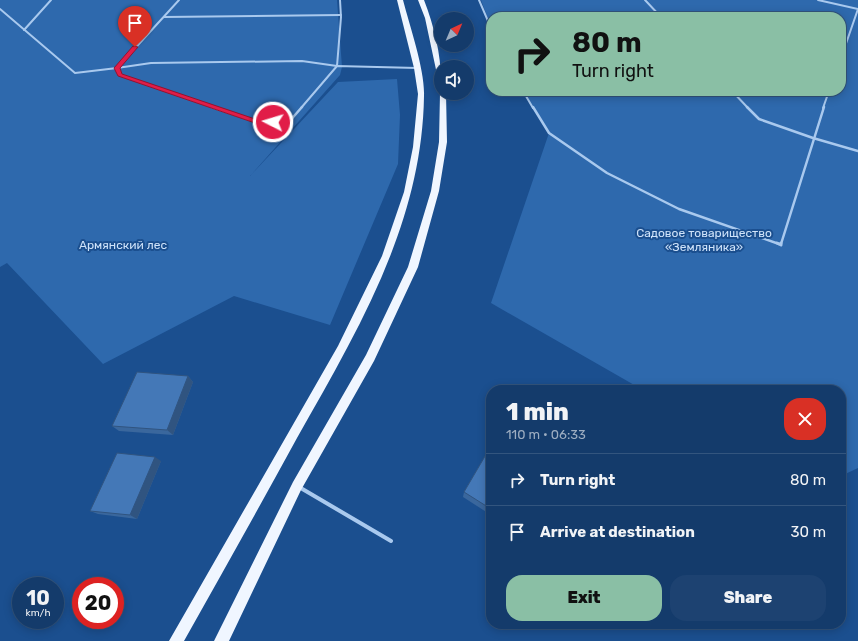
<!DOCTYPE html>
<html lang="en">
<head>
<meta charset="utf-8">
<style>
	:root { --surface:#143b6b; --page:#1d4271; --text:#f1f3f6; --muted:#9dadc1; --line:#33557e; --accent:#8abfa5 }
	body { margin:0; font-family:Rubik,sans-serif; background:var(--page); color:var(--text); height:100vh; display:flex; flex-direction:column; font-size:15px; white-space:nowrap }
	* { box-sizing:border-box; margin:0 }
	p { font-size:13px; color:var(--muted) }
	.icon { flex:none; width:22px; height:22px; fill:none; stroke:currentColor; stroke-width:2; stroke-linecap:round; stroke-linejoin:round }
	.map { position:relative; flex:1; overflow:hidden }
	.drawer { position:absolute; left:486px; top:385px; width:360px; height:244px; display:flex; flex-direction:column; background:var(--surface); border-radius:16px; box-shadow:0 2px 10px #0003,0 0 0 1px var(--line) }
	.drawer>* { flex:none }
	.guide { position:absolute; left:486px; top:12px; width:360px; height:84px; border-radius:16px; box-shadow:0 2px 10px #0003,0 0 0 1px var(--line); background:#8abfa5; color:#111; overflow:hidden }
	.needle { width:26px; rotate:44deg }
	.tools { position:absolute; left:434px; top:12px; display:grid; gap:8px }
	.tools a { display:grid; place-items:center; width:40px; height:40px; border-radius:50%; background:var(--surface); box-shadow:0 2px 10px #0003,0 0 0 1px var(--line); font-size:20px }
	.speed { position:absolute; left:12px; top:577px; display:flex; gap:8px; font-size:20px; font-weight:700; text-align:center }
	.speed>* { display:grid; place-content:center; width:52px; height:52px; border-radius:50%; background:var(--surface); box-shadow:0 2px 10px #0003,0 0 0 1px var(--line); line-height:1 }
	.speed small { font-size:10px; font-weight:400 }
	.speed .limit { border:6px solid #d22; background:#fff; color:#111 }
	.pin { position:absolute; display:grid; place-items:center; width:34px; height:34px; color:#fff; margin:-41px -17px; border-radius:50% 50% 50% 0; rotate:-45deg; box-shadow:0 0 4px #0007 }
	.pin .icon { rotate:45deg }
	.me { position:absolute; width:44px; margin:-22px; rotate:275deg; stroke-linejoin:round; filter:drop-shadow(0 0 3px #0008) }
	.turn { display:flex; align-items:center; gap:14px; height:84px; padding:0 20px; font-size:18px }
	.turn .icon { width:52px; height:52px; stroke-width:2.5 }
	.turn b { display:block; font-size:28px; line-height:34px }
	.round { display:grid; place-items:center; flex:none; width:42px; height:42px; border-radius:16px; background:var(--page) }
	.head { display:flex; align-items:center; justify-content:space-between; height:68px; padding:0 20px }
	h1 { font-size:24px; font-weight:800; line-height:30px }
	.cta { display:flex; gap:8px; margin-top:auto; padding:8px 20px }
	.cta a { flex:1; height:46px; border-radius:16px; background:var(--accent); color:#111; font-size:16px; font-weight:800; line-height:46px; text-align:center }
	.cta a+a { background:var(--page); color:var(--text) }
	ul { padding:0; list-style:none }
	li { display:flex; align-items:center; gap:12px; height:52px; padding:0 20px; border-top:1px solid var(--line) }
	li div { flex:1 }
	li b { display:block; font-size:15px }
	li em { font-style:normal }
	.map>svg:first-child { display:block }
	.green { fill:#2e69ad }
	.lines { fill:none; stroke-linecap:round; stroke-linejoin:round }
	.lane-far3 { stroke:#a9c9ee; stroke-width:2 }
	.lane-far2 { stroke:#a9c9ee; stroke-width:2.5 }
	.lane-far1 { stroke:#a9c9ee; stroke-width:3 }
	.lane { stroke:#a9c9ee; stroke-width:4 }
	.primary { fill:#f0f6ff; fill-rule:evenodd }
	.wall { fill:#3a679d }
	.shaded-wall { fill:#305480 }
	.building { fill:#4478b7; stroke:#305480 }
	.route { fill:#e11d48; stroke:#92132f }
	.labels { text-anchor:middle; stroke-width:4; stroke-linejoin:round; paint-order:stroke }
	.park-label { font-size:12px; fill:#cfe3fa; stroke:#1b4f8f }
</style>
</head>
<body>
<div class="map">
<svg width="858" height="641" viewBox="0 0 858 641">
	<rect width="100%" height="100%" fill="#1b4f8f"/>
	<g class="green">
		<path d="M0,0H337L342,67L340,75L250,176L338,82L397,79L400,115L398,164L330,325L234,296L103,364L7,263L0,267Z"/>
		<path d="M481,0H858V468L841,476V390H643L491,303L549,133L523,91H841V17H491V27Z"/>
	</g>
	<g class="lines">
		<g class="lane-far3">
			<path d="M179,0L117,68L151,63L302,61L337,66L341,17L340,0"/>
			<path d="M479,0L491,28"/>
			<path d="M645,0L661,17"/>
			<path d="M818,0L858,9"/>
			<path d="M0,9L75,73L117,68L120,75L215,108"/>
			<path d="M164,17L341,15"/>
			<path d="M24,30L51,0"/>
			<path d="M841,58L858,9"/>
			<path d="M523,91L533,108"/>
			<path d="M732,91L748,108"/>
			<path d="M301,108L337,66L417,68"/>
			<path d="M823,108L829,91"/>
		</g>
		<g class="lane-far2">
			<path d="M212,107L257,122L288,123L302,107"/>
			<path d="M533,107L549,133L607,173L679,209L779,244"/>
			<path d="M747,107L759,119L813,138L858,151"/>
			<path d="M781,244L824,107"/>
		</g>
		<path class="lane-far1" d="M777,243L781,245V243"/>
		<path class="lane" d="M299,487L391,541"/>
		<g class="primary">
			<path d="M397,0H403C410,27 425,70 424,96C422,224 358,330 297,438C260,506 222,573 184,641H169L338,346L382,256L404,192L413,147L418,94L414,68Z"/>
			<path d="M418,0H424C434,26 441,54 441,81L438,79L425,18Z"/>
			<path d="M441,91V93H446L447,142L439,191L418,267L374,361L301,490L229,641H214L293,482L366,355L408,267L431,191L439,142L440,93Z"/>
		</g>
	</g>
	<g class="wall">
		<path d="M188,376L193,382L173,435L119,431L112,426Z"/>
		<path d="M491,446V515L463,497L464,492Z"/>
		<path d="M161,461L137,519L98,514L90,511Z"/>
	</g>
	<g class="shaded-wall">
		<path d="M188,376L193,382L173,435L167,430Z"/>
		<path d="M155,457L161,461L137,519L130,515Z"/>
	</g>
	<g class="building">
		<path d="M137,372L188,376L167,430L112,426Z"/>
		<path d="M491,446V509L464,492Z"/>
		<path d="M117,453L155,457L130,515L90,511Z"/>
	</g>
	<path class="route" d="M133,46L138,47L120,68L122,74L258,120H273L276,122L273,124L255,123L118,76L114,68Z"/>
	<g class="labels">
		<g class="park-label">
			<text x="704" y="237">Садовое товарищество<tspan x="704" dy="14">«Земляника»</tspan></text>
			<text x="123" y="249">Армянский лес</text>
		</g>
	</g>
</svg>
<div class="tools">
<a><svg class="needle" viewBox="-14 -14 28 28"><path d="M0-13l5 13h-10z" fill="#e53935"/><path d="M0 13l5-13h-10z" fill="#9dadc1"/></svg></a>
<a><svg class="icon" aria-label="sound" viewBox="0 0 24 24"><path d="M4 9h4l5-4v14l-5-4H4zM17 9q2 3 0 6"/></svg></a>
</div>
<div class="speed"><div>10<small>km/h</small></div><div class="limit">20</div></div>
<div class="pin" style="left:135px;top:47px;background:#d93025"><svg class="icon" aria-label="arrive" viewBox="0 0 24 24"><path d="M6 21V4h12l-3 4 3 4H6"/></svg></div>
<svg class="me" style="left:273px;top:122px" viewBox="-20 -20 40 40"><circle r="17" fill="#e11d48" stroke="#fff" stroke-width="3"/><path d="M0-11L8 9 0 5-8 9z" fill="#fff"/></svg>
<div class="guide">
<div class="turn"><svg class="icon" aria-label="right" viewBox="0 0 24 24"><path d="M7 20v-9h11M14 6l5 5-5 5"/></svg><div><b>80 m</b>Turn right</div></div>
</div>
<section class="drawer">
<div class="head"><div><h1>1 min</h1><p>110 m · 06:33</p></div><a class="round" style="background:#d93025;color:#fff"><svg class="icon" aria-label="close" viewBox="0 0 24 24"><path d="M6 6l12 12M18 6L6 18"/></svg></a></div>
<ul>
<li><svg class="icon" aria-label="right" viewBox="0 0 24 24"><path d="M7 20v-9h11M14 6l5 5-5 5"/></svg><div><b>Turn right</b></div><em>80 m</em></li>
<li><svg class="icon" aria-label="arrive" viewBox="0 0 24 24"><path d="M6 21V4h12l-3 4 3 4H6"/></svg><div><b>Arrive at destination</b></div><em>30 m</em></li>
</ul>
<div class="cta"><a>Exit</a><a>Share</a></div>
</section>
</div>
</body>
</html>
